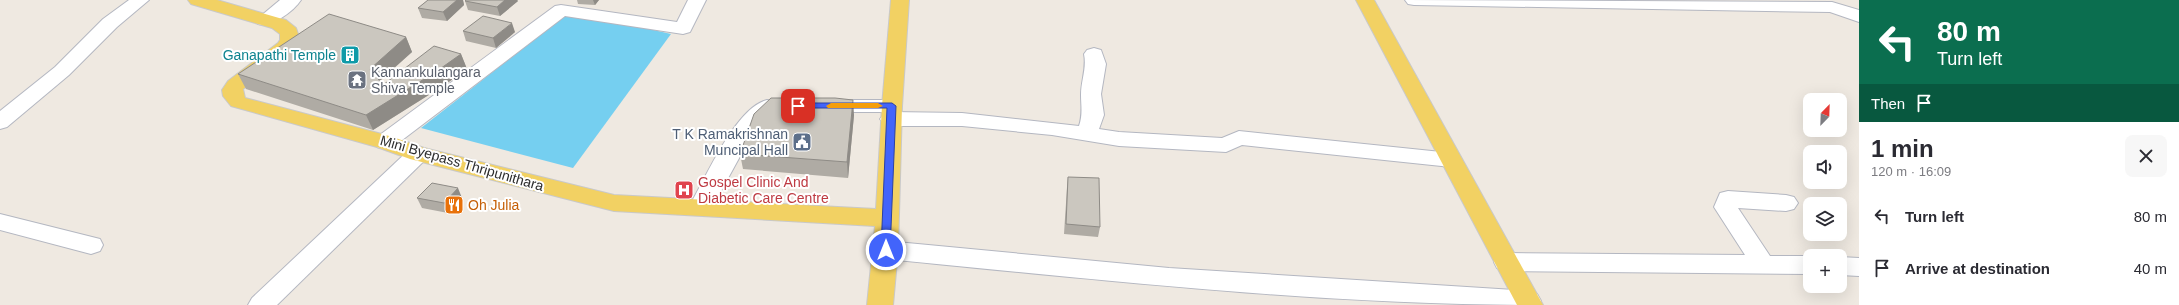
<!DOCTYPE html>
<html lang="en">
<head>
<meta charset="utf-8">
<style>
	:root { --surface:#fff; --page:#f7f7f7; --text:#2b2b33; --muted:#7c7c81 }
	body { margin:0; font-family:Arial,sans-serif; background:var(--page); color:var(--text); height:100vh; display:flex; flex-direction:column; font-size:15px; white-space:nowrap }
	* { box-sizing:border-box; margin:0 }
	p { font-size:13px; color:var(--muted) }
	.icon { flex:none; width:22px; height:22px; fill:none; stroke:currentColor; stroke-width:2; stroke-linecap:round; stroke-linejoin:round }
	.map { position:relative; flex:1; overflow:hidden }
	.sheet { display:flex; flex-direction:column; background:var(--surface); width:320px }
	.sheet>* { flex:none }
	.hud { background:#0b6e4f; color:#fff; overflow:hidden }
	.needle { width:26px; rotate:23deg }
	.controls { position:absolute; left:1803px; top:93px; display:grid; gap:8px }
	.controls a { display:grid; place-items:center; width:44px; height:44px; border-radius:8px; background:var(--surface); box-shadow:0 4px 16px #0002; font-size:20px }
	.pin { position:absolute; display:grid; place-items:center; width:34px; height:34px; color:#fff; margin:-17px; border-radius:8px; box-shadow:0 2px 6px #0006 }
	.me { position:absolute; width:44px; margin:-22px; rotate:0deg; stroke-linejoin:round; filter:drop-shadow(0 0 3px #0008) }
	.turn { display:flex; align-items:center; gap:14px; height:84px; padding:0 12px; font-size:18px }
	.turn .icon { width:52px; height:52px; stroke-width:2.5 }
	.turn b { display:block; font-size:28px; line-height:34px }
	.then { display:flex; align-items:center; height:38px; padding:0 12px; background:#0003; gap:8px; font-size:15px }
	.round { display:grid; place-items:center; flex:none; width:42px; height:42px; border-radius:8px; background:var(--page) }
	.overview { display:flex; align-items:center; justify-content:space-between; height:68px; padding:0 12px }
	h1 { font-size:24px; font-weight:700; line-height:30px }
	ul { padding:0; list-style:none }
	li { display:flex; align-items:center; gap:12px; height:52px; padding:0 12px }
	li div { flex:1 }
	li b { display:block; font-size:15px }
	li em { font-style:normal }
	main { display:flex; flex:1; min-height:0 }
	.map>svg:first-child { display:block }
	.water { fill:#75cff0 }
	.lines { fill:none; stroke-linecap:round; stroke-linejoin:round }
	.minor-casing { stroke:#b4b7c1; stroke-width:2 }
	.major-casing { stroke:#c9c9c9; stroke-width:2 }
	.minor { fill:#fff; fill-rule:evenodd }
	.major { fill:#f2d163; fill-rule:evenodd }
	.wall { fill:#afaba4 }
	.shaded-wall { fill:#8e8b86 }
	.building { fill:#cbc7bf; stroke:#8e8b86 }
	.route { fill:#4264fb; stroke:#2b41a3 }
	.slow { fill:#f59e0b }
	.labels { text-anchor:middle; stroke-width:4; stroke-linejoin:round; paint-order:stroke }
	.culture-label { font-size:14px; fill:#0d838f; stroke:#fff; text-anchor:end }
	.worship-label { font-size:14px; fill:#5b616d; stroke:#fff; text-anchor:start }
	.service-label { font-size:14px; fill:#4e5e75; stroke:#fff; text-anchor:end }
	.street-label { font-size:14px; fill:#2e2e2e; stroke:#fff }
	.health-label { font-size:14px; fill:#be3a42; stroke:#fff; text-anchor:start }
	.food-label { font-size:14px; fill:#c56008; stroke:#fff; text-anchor:start }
</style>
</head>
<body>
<main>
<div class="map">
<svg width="1859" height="305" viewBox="0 0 1859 305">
	<rect width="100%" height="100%" fill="#efe9e1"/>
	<path class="water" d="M571,11L671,34L573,168L421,128Z"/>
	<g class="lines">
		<g class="minor-casing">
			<g id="minor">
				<path d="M129,0H149L117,27L69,75L7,127L0,129V111L55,67L103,19Z"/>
				<path d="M280,0H301C293,12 272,27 258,24L256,20Z"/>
				<path d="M688,0H706L690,32L683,34L565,16L393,147L385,149L377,147L374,142L377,137L555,6L561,5L677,22Z"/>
				<path d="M1405,0L1832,2L1859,10V22L1830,12L1414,5L1408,4Z"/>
				<path d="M1094,48L1101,50L1106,64L1101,94L1104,115L1099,129L1119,132L1222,138L1239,131L1451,153L1459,155L1462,160L1459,165L1451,167L1242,145L1226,152L1119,146L1052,135L962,126H891L884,124L880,119L884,114L891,112L962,113L1079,126C1083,114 1081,106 1081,95C1081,80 1087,68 1084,54L1087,50Z"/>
				<path d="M767,100L784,102L787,106L784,110L772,112L755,129L709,213L701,215L693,213L689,207C705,179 736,107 767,100Z"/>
				<path d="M823,100H892L899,102L902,106L899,110L892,112H823L816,110L813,106L816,102Z"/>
				<path d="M418,147L426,149L429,154L426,159L277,305H248L252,298L410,149Z"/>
				<path d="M1728,191L1786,195L1794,197L1798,203L1794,209L1786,211L1738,208L1770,256H1810V274L1506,271L1497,268L1494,262L1497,256L1506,253L1745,255L1714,207L1720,193Z"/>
				<path d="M0,214L100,239L103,245L100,251L91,254L0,230Z"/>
				<path d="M886,241L1169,268L1528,291L1537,294L1541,301L1539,305C1321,305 1103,280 886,259L877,256L874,250L877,244Z"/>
				<path d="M1840,257L1859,258V276L1840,275Z"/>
			</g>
		</g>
		<g class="major-casing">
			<g id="major">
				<path d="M188,0H217L286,20L296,28L300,40L292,51L243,89L245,98L393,137L424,148L614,195L876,209L882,106L891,0H909L902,106L898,250L893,305H867L875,226L614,211L410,159L377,147L231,106L223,96L222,90L228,81L278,43L280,40V34L272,28L191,4Z"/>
				<path d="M1356,0H1374L1543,305H1517Z"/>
			</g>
		</g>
		<use href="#minor" class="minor"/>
		<use href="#major" class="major"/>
	</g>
	<g class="wall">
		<path d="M428,0H463L464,5L447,21L422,18L418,8Z"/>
		<path d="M466,0H517L518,1L500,16L468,10L465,1Z"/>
		<path d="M577,0H599L595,5L578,4Z"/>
		<path d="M463,31L515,32L496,48L466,41Z"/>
		<path d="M406,37L412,52L380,81L383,85L461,54L467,69L443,86L373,130L246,89L238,74Z"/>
		<path d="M854,115L848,178L743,169L740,154Z"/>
		<path d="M1068,177L1100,227L1098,237L1064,234L1067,187Z"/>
		<path d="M417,198H462L448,213L422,208Z"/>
	</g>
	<g class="shaded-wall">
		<path d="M457,0H463L464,5L447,21L443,12Z"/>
		<path d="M505,0H517L518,1L500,16L497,7Z"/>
		<path d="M593,0H599L595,5Z"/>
		<path d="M512,23L515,32L496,48L493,38Z"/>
		<path d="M406,37L412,52L376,84L370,69Z"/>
		<path d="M461,54L467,69L443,86L373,130L366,115Z"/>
		<path d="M853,100L854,115L848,178L847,162Z"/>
		<path d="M458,188L462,198L448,213L444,203Z"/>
	</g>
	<g class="building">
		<path d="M428,0H457L443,12L418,8Z"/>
		<path d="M466,0H505L497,7L465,1Z"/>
		<path d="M329,14L406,37L370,69L383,85L434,46L461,54L437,71L366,115L238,74Z"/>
		<path d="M483,16L512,23L493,38L463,31Z"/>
		<path d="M771,98H835L853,100L847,162L740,154L754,114Z"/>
		<path d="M1068,177L1099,178L1100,227L1066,224Z"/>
		<path d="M432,183L458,188L444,203L417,198Z"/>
	</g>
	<path class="route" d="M798,103H892L896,106L890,252H883L881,250L887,108H795V104Z"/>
	<path class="slow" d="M831,103H878L883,106L878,108H828L826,106Z"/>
	<defs>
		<g id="building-square" transform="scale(1)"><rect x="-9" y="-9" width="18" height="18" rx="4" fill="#0f9aa8" stroke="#fff"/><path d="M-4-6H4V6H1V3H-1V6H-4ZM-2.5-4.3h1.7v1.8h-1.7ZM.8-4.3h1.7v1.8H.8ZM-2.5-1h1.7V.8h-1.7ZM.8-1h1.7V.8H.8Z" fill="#fff"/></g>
		<g id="temple-square" transform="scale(1)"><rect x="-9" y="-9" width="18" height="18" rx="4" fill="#6b7280" stroke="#fff"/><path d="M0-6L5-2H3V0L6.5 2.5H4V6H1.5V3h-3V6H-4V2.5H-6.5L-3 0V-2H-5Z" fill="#fff"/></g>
		<g id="civic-square" transform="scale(1)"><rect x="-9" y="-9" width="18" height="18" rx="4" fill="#5c6f8a" stroke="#fff"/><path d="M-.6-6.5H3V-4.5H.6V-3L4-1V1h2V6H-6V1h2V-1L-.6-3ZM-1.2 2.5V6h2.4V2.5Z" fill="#fff"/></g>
		<g id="hospital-square" transform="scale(1)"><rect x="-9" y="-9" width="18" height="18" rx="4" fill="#e0444e" stroke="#fff"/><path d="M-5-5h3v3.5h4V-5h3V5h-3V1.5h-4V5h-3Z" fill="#fff"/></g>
		<g id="restaurant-square" transform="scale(1)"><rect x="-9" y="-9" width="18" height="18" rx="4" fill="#e8710a" stroke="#fff"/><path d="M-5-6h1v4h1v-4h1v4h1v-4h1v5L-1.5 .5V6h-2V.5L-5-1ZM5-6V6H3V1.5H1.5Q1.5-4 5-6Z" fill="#fff"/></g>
	</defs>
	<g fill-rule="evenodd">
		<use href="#building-square" x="350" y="55"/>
		<use href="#temple-square" x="357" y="80"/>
		<use href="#civic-square" x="802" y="142"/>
		<use href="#hospital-square" x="684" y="190"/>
		<use href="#restaurant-square" x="454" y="205"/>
	</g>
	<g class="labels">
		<g class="culture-label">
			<text x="336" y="60">Ganapathi Temple</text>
		</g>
		<g class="worship-label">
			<text x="371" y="77">Kannankulangara<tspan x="371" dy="16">Shiva Temple</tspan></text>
		</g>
		<g class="service-label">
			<text x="788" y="139">T K Ramakrishnan<tspan x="788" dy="16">Muncipal Hall</tspan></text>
		</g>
		<g class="street-label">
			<text transform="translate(462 163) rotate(16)" y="5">Mini Byepass Thripunithara</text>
		</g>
		<g class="health-label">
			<text x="698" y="187">Gospel Clinic And<tspan x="698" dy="16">Diabetic Care Centre</tspan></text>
		</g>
		<g class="food-label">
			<text x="468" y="210">Oh Julia</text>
		</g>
	</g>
</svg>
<div class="controls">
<a><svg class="needle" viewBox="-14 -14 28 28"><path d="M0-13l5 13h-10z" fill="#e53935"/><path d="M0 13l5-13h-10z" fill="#7c7c81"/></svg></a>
<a><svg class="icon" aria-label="sound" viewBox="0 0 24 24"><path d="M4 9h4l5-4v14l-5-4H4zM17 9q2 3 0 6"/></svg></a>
<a><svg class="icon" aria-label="layers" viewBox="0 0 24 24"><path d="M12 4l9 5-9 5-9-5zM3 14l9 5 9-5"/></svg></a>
<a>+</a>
</div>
<div class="pin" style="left:798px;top:106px;background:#d93025"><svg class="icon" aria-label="arrive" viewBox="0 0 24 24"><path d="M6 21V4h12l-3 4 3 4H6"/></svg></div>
<svg class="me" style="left:886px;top:250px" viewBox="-20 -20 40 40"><circle r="17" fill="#4264fb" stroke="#fff" stroke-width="3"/><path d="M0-11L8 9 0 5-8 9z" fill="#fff"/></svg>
</div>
<section class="sheet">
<div class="hud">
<div class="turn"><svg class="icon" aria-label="left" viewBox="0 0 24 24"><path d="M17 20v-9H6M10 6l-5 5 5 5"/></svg><div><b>80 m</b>Turn left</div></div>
<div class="then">Then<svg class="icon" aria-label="arrive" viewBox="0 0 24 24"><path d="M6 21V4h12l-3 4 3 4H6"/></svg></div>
</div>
<div class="overview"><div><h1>1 min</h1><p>120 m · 16:09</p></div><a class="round"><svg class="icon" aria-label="close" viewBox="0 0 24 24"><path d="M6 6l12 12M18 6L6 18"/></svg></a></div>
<ul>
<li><svg class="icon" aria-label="left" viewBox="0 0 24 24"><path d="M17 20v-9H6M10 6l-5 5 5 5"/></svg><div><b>Turn left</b></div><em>80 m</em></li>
<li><svg class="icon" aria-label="arrive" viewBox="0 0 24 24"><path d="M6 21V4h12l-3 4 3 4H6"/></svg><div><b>Arrive at destination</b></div><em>40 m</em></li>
</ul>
</section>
</main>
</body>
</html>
